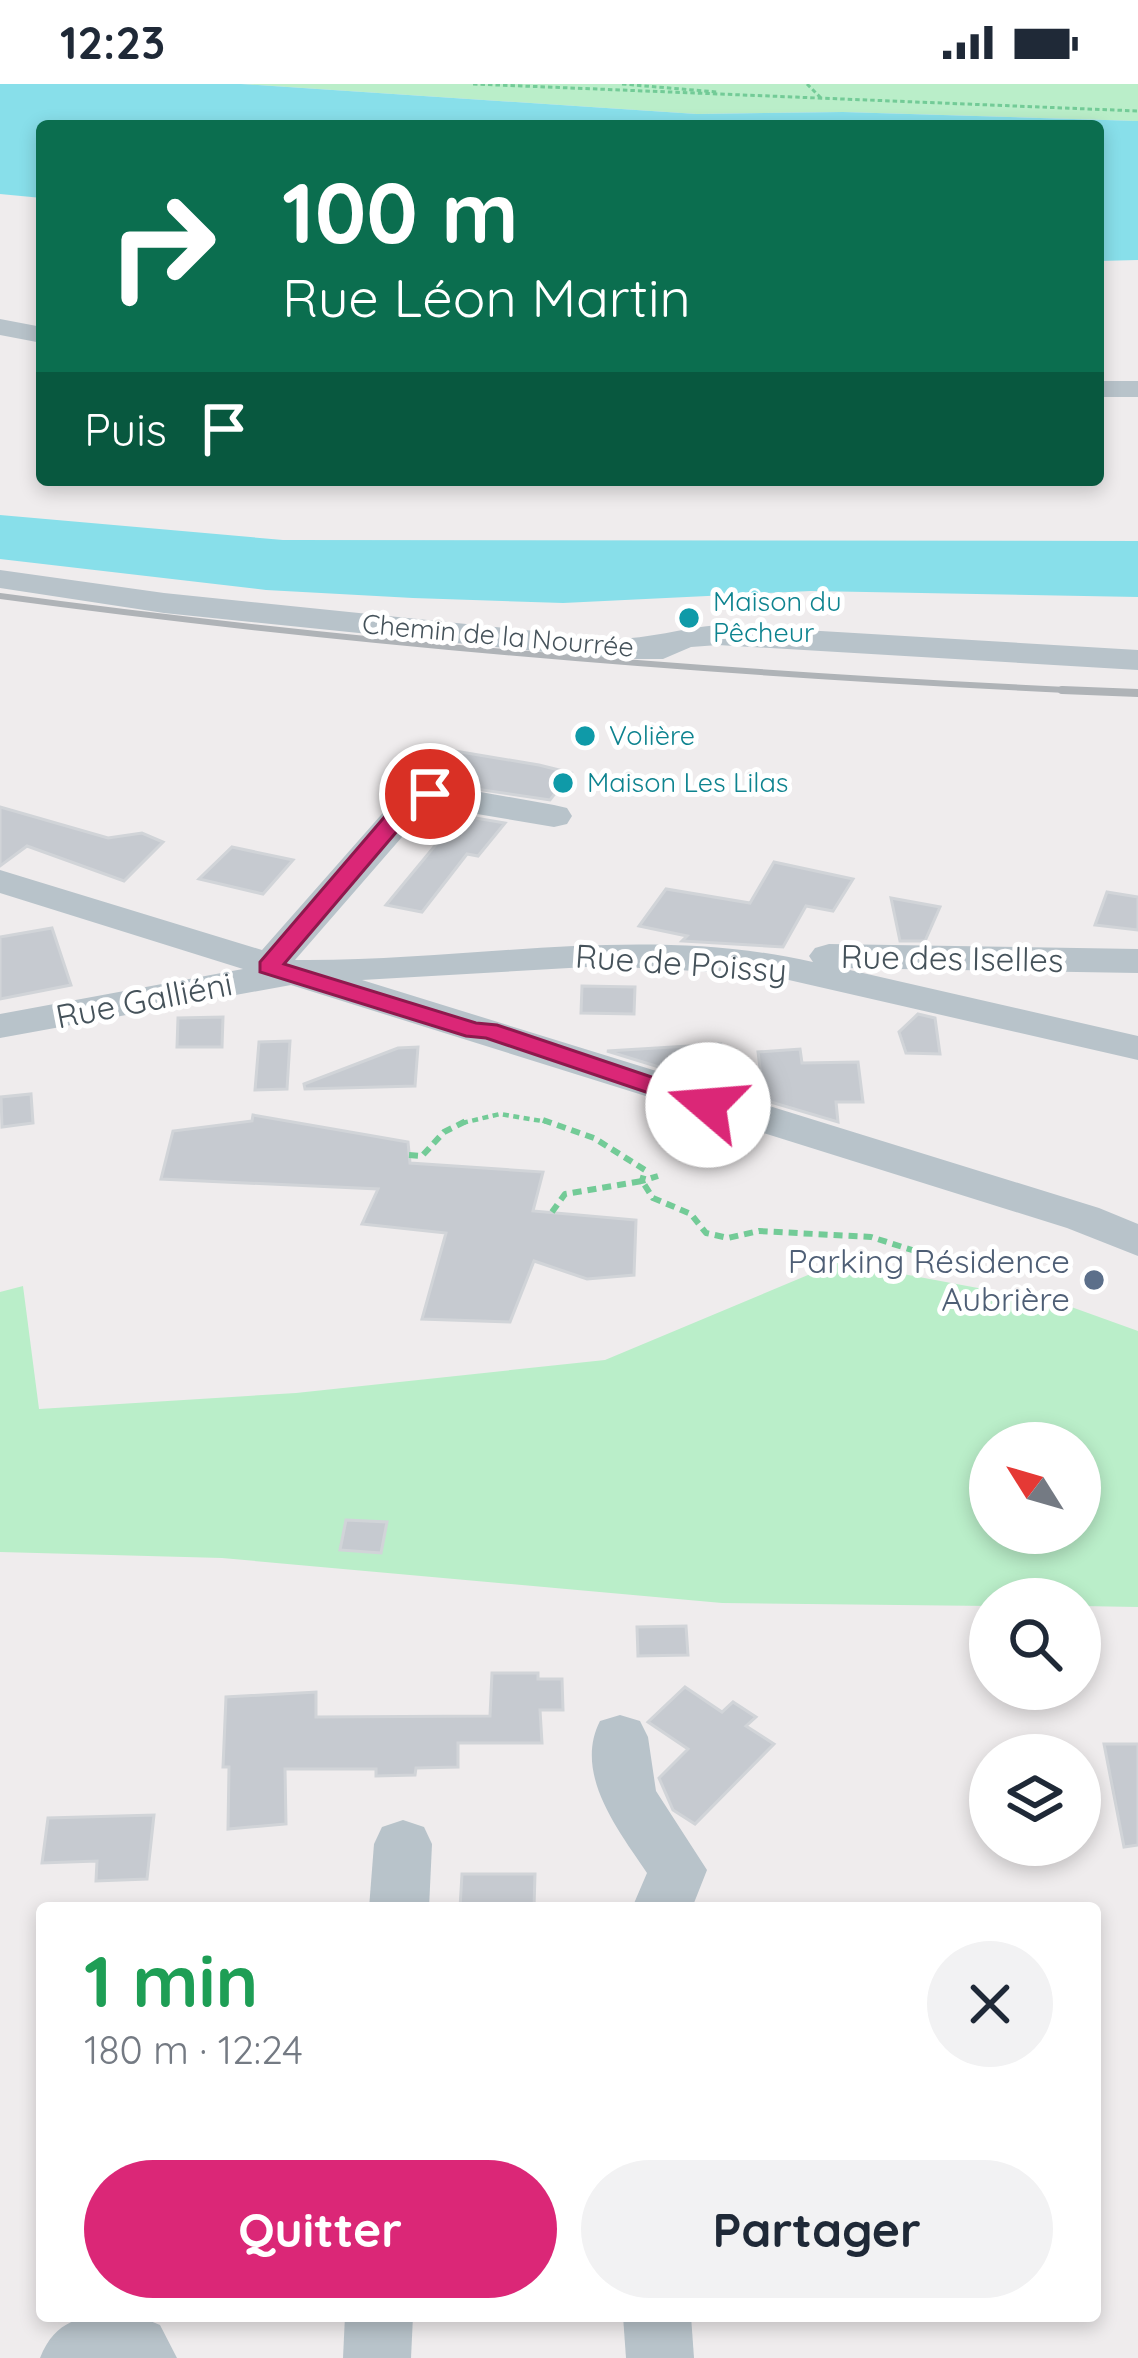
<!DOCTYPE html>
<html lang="fr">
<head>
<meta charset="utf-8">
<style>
	:root { --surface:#fff; --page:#f2f2f3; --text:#1f2937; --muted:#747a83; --accent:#db2777 }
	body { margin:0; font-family:Quicksand,sans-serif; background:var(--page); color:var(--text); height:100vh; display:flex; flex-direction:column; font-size:45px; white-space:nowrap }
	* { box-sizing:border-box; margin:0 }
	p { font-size:39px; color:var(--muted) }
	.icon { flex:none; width:66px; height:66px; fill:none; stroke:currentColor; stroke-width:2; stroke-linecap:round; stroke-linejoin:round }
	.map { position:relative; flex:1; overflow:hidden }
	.side { position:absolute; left:36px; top:1818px; width:1065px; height:420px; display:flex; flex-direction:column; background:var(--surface); border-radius:12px; box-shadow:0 6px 18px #0003 }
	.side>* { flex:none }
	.guide { position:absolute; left:36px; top:36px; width:1068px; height:366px; border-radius:12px; box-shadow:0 6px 18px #0003; background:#0b6e4f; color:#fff; overflow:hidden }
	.needle { width:78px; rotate:307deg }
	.tools { position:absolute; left:969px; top:1338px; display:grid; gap:24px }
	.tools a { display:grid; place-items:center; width:132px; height:132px; border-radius:50%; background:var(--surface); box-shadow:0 6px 18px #0003; font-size:60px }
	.pin { position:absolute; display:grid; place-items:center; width:102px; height:102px; color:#fff; margin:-51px; border:6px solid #fff; border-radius:50%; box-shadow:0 3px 12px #0007 }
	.me { position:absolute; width:132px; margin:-66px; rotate:288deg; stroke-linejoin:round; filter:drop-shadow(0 0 9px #0008) }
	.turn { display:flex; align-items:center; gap:42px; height:252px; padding:0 48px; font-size:54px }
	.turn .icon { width:156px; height:156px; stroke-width:2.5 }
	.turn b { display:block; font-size:84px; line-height:102px }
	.then { display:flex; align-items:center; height:114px; padding:0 48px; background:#0003; gap:24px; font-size:45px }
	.round { display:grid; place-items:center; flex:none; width:126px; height:126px; border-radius:63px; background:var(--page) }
	.overview { display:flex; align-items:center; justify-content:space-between; height:204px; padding:0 48px }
	h1 { font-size:72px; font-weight:800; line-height:90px; color:#1e9e55 }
	.action { display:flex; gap:24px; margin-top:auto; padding:24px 48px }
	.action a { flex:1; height:138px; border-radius:72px; background:var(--accent); color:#fff; font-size:48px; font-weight:800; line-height:138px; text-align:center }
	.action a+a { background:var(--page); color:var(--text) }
	.status { display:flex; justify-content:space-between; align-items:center; height:84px; padding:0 60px; background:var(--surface); direction:ltr }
	.status svg { height:33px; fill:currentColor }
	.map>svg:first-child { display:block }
	.green { fill:#baeec9; fill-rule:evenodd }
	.water { fill:#88dfea }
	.building { fill:#c6cad0; stroke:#d1d4d8; stroke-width:3 }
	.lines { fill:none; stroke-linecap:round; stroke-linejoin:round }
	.path-far2 { stroke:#73cb97; stroke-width:3; stroke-dasharray:4.5 3; stroke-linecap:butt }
	.path-far1 { stroke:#73cb97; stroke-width:4.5; stroke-dasharray:6 4.5; stroke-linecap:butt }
	.path { stroke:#73cb97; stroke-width:6; stroke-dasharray:9 6; stroke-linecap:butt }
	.minor { fill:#b8c3ca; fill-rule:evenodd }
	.rail-far1 { stroke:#afb3b7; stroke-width:6 }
	.rail { stroke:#afb3b7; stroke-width:8 }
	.route { fill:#db2777; stroke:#8e194d; stroke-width:3 }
	.culture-dot { fill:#0f9aa8; stroke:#fff; stroke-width:4.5 }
	.service-dot { fill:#5c6f8a; stroke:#fff; stroke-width:4.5 }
	.labels { text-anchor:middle; stroke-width:10; stroke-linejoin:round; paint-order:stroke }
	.far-culture-label { font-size:27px; fill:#0d838f; stroke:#fff; text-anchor:start }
	.far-street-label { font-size:27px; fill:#45525a; stroke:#fff }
	.street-label { font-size:33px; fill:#45525a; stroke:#fff }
	.service-label { font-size:33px; fill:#4e5e75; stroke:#fff; text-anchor:end }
</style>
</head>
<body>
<div class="status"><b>12:23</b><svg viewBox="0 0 49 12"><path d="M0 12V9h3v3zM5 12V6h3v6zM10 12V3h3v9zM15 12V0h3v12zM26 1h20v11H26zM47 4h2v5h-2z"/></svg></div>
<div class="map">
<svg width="1138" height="2274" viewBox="0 0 1138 2274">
	<rect width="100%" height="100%" fill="#efeced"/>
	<g class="green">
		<path d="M241,0H1138V37L843,28L697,30Z"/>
		<path d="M839,1178L1063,1220L1138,1247V1523L1080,1522V1515H990V1522L722,1519L222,1474L0,1468V1208L23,1202L39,1325L296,1309L605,1276ZM990,1359H1080V1449H990Z"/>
	</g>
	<g class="water">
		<path d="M0,0H241L697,30L843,28L1138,37V176L1098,177V42H42V114L0,110Z"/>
		<path d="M0,431L283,456L1138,457V513L811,507L563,519L413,514L266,506L0,475Z"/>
	</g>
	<g class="building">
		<path d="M449,666L539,681L571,689L550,716L422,697Z"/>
		<path d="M0,723L108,754L142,749L163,758L124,797L27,762L0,782Z"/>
		<path d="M440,728L505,739L478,772L467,770L422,828L386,821L448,746L428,742Z"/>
		<path d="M232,763L293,776L263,810L199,795Z"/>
		<path d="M774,778L853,795L833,827L806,822L783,863L682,857L687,852L639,842L666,805L750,819Z"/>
		<path d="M1107,808L1138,813V846L1095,841Z"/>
		<path d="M891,814L940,823L925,857H900Z"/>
		<path d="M52,844L71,901L0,915V853Z"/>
		<path d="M582,902L635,903L634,930L581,929Z"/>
		<path d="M918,930L935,934L940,970L906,969L899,948Z"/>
		<path d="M223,933L222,963H177L178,934Z"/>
		<path d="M290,957L287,1005L255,1006L259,958Z"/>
		<path d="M721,960L728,989L688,992L607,967Z"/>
		<path d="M418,963L415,1002L305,1005L304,1000L398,964Z"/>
		<path d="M800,965L802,979L858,978L863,1018H836L838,1038L764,1016L758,968Z"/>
		<path d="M31,1010L33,1039L2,1043L1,1013Z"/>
		<path d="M253,1031L408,1058L410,1079L543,1088L533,1127L636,1136L634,1191L587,1195L534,1177L510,1238L422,1235L446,1149L362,1140L378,1105L161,1095L173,1047L252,1037Z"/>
		<path d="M346,1436L387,1438L381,1469L340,1466Z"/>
		<path d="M686,1542L688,1571L638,1572L637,1543Z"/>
		<path d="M492,1589H538V1595H562L563,1626H540L542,1659H458V1683L416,1684L415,1691L376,1692V1685H285L286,1740L228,1745L229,1683H223L226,1613L316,1608V1633L490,1632Z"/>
		<path d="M685,1603L722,1628L733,1618L756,1633L746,1642L774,1660L695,1740L673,1726L659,1694L688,1665L648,1638Z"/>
		<path d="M1104,1660H1138V1761L1124,1763Z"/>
		<path d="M154,1731L147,1795L96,1797L97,1777L42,1779L48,1734Z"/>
		<path d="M462,1790H535L534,1824H460Z"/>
	</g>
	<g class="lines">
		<g class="path-far2">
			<path d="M473,0L1138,27"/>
			<path d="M622,0L717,8"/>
			<path d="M807,0L821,14"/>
		</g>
		<path class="path-far1" d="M462,1039L500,1030L554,1039"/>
		<g class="path">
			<path d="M543,1036L594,1054L645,1086L642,1097L658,1092"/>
			<path d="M409,1071L422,1072L444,1048L468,1036"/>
			<path d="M552,1128L565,1110L642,1097L653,1114L691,1130L706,1149L728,1154L759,1147L871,1153L947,1177"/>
		</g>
		<g class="minor">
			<path d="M0,235L42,243V259L0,251Z"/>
			<rect x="1098" y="297" width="40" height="16"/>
			<path d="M0,486L164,509L612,555C650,555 681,544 718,541L1138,566V586L718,561L691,563L663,575H612L164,529L0,504Z"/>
			<path d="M430,699L554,721L567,724L572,732L567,740L554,743L429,722L295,876C468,878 641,839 813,878L809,872L815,864L829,860L1138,865V889L841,884L1138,952V976L767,891L604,882L362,896L1099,1124L1138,1140V1172L1067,1144L291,901L0,954V930L243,885L0,809V786L262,866L403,706Z"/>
			<path d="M620,1631L640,1637L648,1653L656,1707L707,1786L692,1824H632L647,1789C619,1747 573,1690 600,1637Z"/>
			<path d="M403,1736L424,1743L432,1760L429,1824H369L374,1760L382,1743Z"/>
			<path d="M138,2232L160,2241L177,2274H40C59,2227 93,2232 138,2232Z"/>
			<path d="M345,2232H413L411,2274H343Z"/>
			<path d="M623,2232H691L694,2274H626Z"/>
		</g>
		<path class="rail-far1" d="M0,512C375,563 752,592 1130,609"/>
		<path class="rail" d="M1062,606L1138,609"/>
	</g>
	<path class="route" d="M430,703L437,705V714L415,726L284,880L476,939L497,941L717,1015L721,1021L717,1026H699L486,954L466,952L260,888V878L399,716Z"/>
	<g class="culture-dot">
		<circle cx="689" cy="534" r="12"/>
		<circle cx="585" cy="652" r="12"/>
		<circle cx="563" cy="699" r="12"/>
	</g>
	<circle class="service-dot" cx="1094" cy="1196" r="12"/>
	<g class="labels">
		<g class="far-culture-label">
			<text x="713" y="527">Maison du<tspan x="713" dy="31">Pêcheur</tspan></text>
			<text x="609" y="661">Volière</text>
			<text x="587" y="708">Maison Les Lilas</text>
		</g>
		<g class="far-street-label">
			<text transform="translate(498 552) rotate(5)" y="9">Chemin de la Nourrée</text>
		</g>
		<g class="street-label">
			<text transform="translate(952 874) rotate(1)" y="12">Rue des Iselles</text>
			<text transform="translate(681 879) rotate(4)" y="12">Rue de Poissy</text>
			<text transform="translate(144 916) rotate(-11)" y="12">Rue Galliéni</text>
		</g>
		<g class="service-label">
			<text x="1070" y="1189">Parking Résidence<tspan x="1070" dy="38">Aubrière</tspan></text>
		</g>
	</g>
</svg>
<div class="tools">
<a><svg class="needle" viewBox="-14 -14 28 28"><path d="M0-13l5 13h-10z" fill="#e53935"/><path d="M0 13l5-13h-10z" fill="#747a83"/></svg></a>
<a><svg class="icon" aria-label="search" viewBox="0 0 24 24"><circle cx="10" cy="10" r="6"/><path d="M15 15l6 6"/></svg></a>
<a><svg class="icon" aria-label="layers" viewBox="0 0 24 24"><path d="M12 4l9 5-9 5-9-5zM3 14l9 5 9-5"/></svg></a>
</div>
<div class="pin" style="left:430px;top:710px;background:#d93025"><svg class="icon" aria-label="arrive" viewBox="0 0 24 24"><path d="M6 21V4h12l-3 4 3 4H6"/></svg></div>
<svg class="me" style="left:708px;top:1021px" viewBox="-20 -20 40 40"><circle r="19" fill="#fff"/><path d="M0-13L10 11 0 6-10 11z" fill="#db2777"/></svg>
<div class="guide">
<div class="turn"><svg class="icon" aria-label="right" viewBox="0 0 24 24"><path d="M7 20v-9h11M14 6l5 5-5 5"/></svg><div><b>100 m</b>Rue Léon Martin</div></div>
<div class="then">Puis<svg class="icon" aria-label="arrive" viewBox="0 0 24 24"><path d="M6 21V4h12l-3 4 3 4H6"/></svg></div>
</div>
<section class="side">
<div class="overview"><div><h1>1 min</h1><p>180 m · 12:24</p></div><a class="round"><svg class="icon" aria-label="close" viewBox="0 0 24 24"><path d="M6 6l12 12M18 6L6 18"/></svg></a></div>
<div class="action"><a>Quitter</a><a>Partager</a></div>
</section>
</div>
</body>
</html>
